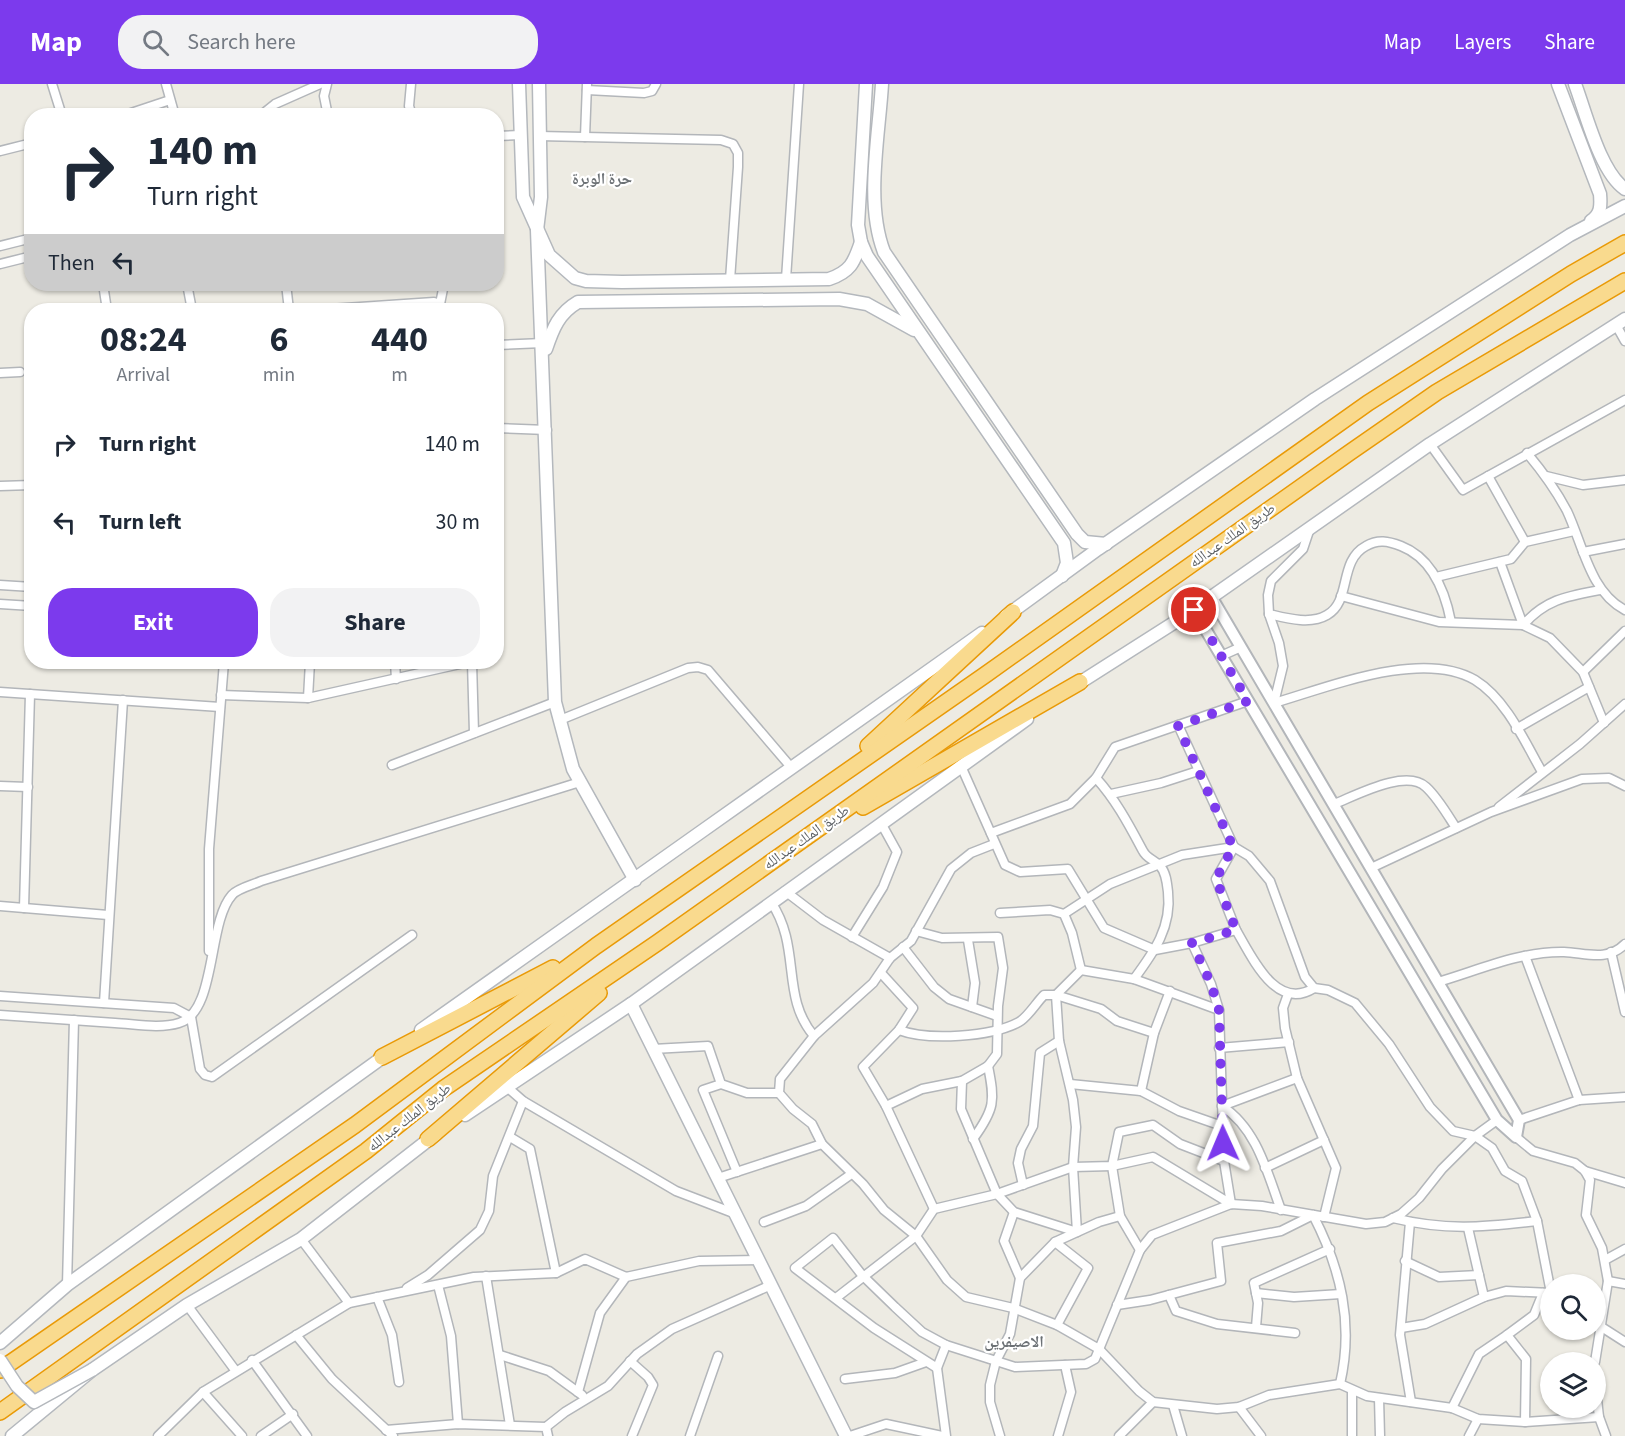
<!DOCTYPE html>
<html lang="en">
<head>
<meta charset="utf-8">
<style>
	:root { --surface:#fff; --page:#f2f2f3; --text:#1f2937; --muted:#747a83; --accent:#7c3aed }
	body { margin:0; font-family:"Source Sans 3","Noto Naskh Arabic",sans-serif; background:var(--page); color:var(--text); height:100vh; display:flex; flex-direction:column; font-size:22px; white-space:nowrap }
	* { box-sizing:border-box; margin:0 }
	p { font-size:20px; color:var(--muted) }
	.icon { flex:none; width:33px; height:33px; fill:none; stroke:currentColor; stroke-width:2; stroke-linecap:round; stroke-linejoin:round }
	.map { position:relative; flex:1; overflow:hidden }
	.panel { position:absolute; left:24px; top:219px; width:480px; height:366px; display:flex; flex-direction:column; background:var(--surface); border-radius:24px; box-shadow:0 2px 4px #0004 }
	.panel>* { flex:none }
	.top-card { position:absolute; left:24px; top:24px; width:480px; height:183px; border-radius:24px; box-shadow:0 2px 4px #0004; background:#fff; color:var(--text); overflow:hidden }
	.tools { position:absolute; left:1540px; top:1190px; display:grid; gap:12px }
	.tools a { display:grid; place-items:center; width:66px; height:66px; border-radius:50%; background:var(--surface); box-shadow:0 2px 4px #0004; font-size:30px }
	.pin { position:absolute; display:grid; place-items:center; width:51px; height:51px; color:#fff; margin:-26px; border:3px solid #fff; border-radius:50%; box-shadow:0 2px 6px #0007 }
	.me { position:absolute; width:66px; margin:-33px; rotate:359deg; stroke-linejoin:round; filter:drop-shadow(0 0 4px #0008) }
	.turn { display:flex; align-items:center; gap:21px; height:126px; padding:0 24px; font-size:27px }
	.turn .icon { width:78px; height:78px; stroke-width:2.5 }
	.turn b { display:block; font-size:42px; line-height:51px }
	.then { display:flex; align-items:center; height:57px; padding:0 24px; background:#0003; gap:12px; font-size:22px }
	.eta { display:flex; justify-content:space-evenly; align-items:center; height:102px; text-align:center }
	.eta b { font-size:36px; font-weight:700; line-height:42px }
	.cta { display:flex; gap:12px; margin-top:auto; padding:12px 24px }
	.cta a { flex:1; height:69px; border-radius:24px; background:var(--accent); color:#fff; font-size:24px; font-weight:700; line-height:69px; text-align:center }
	.cta a+a { background:var(--page); color:var(--text) }
	ul { padding:0; list-style:none }
	li { display:flex; align-items:center; gap:18px; height:78px; padding:0 24px }
	li div { flex:1 }
	li b { display:block; font-size:22px }
	li em { font-style:normal }
	header { display:flex; align-items:center; gap:36px; box-sizing:border-box; height:84px; padding:0 30px; background:var(--accent); color:#fff }
	header strong { font-size:28px }
	nav { display:flex; gap:33px; margin-inline-start:auto; font-size:21px }
	.search { width:420px; height:54px; background:var(--page); display:flex; align-items:center; gap:15px; box-sizing:border-box; padding:0 21px; border-radius:24px; color:var(--muted); font-size:22px }
	.map>svg:first-child { display:block }
	.lines { fill:none; stroke-linecap:round; stroke-linejoin:round }
	.minor-casing { stroke:#b3b6ba; stroke-width:11 }
	.tertiary-casing { stroke:#b3b6ba; stroke-width:14 }
	.secondary-casing { stroke:#b4b8bd; stroke-width:15 }
	.motorway-casing { stroke:#e99a07; stroke-width:18 }
	.minor { stroke:#fff; stroke-width:8 }
	.tertiary { stroke:#fff; stroke-width:10 }
	.secondary { stroke:#fff; stroke-width:12 }
	.motorway { stroke:#f9da8e; stroke-width:15 }
	.secondary-bridge-casing { stroke:#b4b8bd; stroke-width:15; stroke-linecap:butt }
	.secondary-bridge { stroke:#fff; stroke-width:12 }
	.route { stroke:#7c3aed; stroke-width:10; stroke-dasharray:0 18 }
	.labels { text-anchor:middle; stroke-width:4.5; stroke-linejoin:round; paint-order:stroke }
	.street-label { font-size:15px; fill:#5b5f63; stroke:#fff }
	.neighbourhood-label { font-size:16px; font-weight:bold; fill:#6c7175; stroke:#fff }
</style>
</head>
<body>
<header>
<strong>Map</strong>
<div class="search"><svg class="icon" aria-label="search" viewBox="0 0 24 24"><circle cx="10" cy="10" r="6"/><path d="M15 15l6 6"/></svg>Search here</div>
<nav><a>Map</a><a>Layers</a><a>Share</a></nav>
</header>
<div class="map">
<svg width="1625" height="1352" viewBox="0 0 1625 1352">
	<rect width="100%" height="100%" fill="#edebe3"/>
	<g class="lines">
		<g class="minor-casing">
			<g id="minor">
				<path d="M52,0L62,32"/>
				<path d="M166,0L175,32"/>
				<path d="M327,0L324,12L328,32"/>
				<path d="M411,0L409,22L412,32"/>
				<path d="M587,6L644,9L652,7L656,0"/>
				<path d="M122,32L170,16"/>
				<path d="M260,32L275,20L320,0"/>
				<path d="M496,52L521,51"/>
				<path d="M539,52L721,56L733,60L738,69V83L730,196"/>
				<path d="M585,53L587,0"/>
				<path d="M0,67L32,59"/>
				<path d="M0,162L32,154"/>
				<path d="M0,180L32,172"/>
				<path d="M786,195L799,0"/>
				<path d="M103,200L107,226"/>
				<path d="M187,200L192,226"/>
				<path d="M286,200L289,226"/>
				<path d="M440,220L444,200"/>
				<path d="M315,226L434,218L440,220L444,226"/>
				<path d="M1616,241L1625,257"/>
				<path d="M496,261L543,259"/>
				<path d="M0,289L20,288"/>
				<path d="M496,344L547,346"/>
				<path d="M1430,360L1463,406L1625,316"/>
				<path d="M1527,369C1542,387 1556,406 1567,427C1583,461 1590,508 1625,526"/>
				<path d="M1488,392L1525,458"/>
				<path d="M1546,392L1583,401L1625,396"/>
				<path d="M0,402L32,401"/>
				<path d="M1583,468L1625,460"/>
				<path d="M1500,478L1523,541C1546,515 1568,512 1600,506"/>
				<path d="M1436,493L1511,475L1525,458L1574,447"/>
				<path d="M0,501L32,503"/>
				<path d="M1341,512L1439,538L1523,541L1550,554L1583,588L1604,639"/>
				<path d="M0,520L32,522"/>
				<path d="M1269,530C1286,534 1310,541 1327,531C1352,517 1338,477 1366,462C1378,455 1388,457 1401,462C1432,474 1445,507 1451,538"/>
				<path d="M1221,572L1241,563"/>
				<path d="M395,578L396,595"/>
				<path d="M472,578L474,649"/>
				<path d="M1583,588L1625,547"/>
				<path d="M0,608L220,623"/>
				<path d="M221,611L308,614L469,578"/>
				<path d="M308,614L310,578"/>
				<path d="M1274,619C1329,603 1422,565 1475,596C1506,615 1525,658 1542,688"/>
				<path d="M1274,619L1283,582L1279,559L1269,530L1268,511L1271,497L1303,465L1310,444"/>
				<path d="M560,636L688,584L698,583L708,586L790,682"/>
				<path d="M1516,645L1589,603"/>
				<path d="M392,681L555,618"/>
				<path d="M961,682L1005,781L1020,788L1068,785L1104,844L1155,866L1192,859L1236,846L1216,795L1234,763L1178,641"/>
				<path d="M1096,694C1116,716 1129,741 1143,767C1147,775 1154,775 1160,782C1166,788 1167,799 1168,808C1172,843 1154,868 1134,895"/>
				<path d="M0,702L28,703"/>
				<path d="M1111,710L1161,699L1198,687"/>
				<path d="M1334,720C1355,712 1406,684 1426,703C1438,714 1447,730 1456,744"/>
				<path d="M1499,723L1580,660L1625,620"/>
				<path d="M991,749L1070,720L1096,694L1115,663L1248,617"/>
				<path d="M1371,784L1491,728L1582,695L1609,694L1625,702"/>
				<path d="M785,807L823,836L890,874"/>
				<path d="M771,818C802,864 780,912 814,952"/>
				<path d="M0,822L108,831"/>
				<path d="M24,824L30,610"/>
				<path d="M1000,829L1050,826L1064,830L1072,849L1081,886"/>
				<path d="M1064,830L1110,800L1182,771L1234,763L1249,772L1270,797L1305,893L1314,904L1328,906L1355,919L1389,960L1430,1023L1453,1047L1475,1052L1497,1036"/>
				<path d="M1236,846C1252,873 1276,928 1314,904"/>
				<path d="M852,853L883,803L897,768L881,739"/>
				<path d="M968,856L975,899L972,923"/>
				<path d="M1192,859L1211,900L1219,926L1224,1077L1231,1120"/>
				<path d="M903,863L934,903L949,915L997,932"/>
				<path d="M209,867V765L224,578"/>
				<path d="M1611,868L1625,928"/>
				<path d="M1525,872L1579,1016"/>
				<path d="M1081,886L1134,895L1219,926"/>
				<path d="M881,889L913,924L899,946L863,983L886,1022L934,1125"/>
				<path d="M1438,898C1479,886 1521,867 1564,868C1586,869 1607,878 1625,860"/>
				<path d="M1288,910L1283,924L1285,944L1297,994L1336,1084L1324,1133"/>
				<path d="M0,912L174,924L191,933"/>
				<path d="M104,919L123,616"/>
				<path d="M0,931C38,934 77,936 115,939C135,940 160,945 179,939C217,928 207,839 232,811C238,804 253,801 261,797L580,698"/>
				<path d="M191,933L200,985L205,991L212,993L412,851"/>
				<path d="M899,946C928,957 991,953 1019,938C1028,933 1036,919 1044,911H1056L1101,925L1117,937L1154,949"/>
				<path d="M1219,964L1289,958"/>
				<path d="M653,965L708,962L721,1000L747,1009H779"/>
				<path d="M962,997L961,1025L997,1110L1014,1128L1077,1148L1073,1083L1076,1043L1073,1016L1059,957L1056,911L1081,886"/>
				<path d="M721,1000L703,1006L737,1088"/>
				<path d="M1070,1000L1141,1007L1179,1027L1222,1042"/>
				<path d="M507,1003L523,1017L676,1107L736,1130"/>
				<path d="M1141,1007L1154,949L1170,907"/>
				<path d="M886,1022L922,1005L962,997L988,982L997,970L998,922L1003,884L998,853L942,854L916,847"/>
				<path d="M1222,1022C1257,1045 1267,1088 1281,1126"/>
				<path d="M1222,1022L1297,994"/>
				<path d="M1519,1036L1579,1016L1625,1013"/>
				<path d="M510,1053L530,1065L556,1189"/>
				<path d="M1516,1053L1533,1067L1575,1079L1585,1087L1590,1096L1586,1131L1602,1164L1608,1197L1595,1278"/>
				<path d="M973,1055C995,1025 995,1017 988,982"/>
				<path d="M1265,1084L1324,1056"/>
				<path d="M1585,1087L1625,1099"/>
				<path d="M718,1094L822,1060"/>
				<path d="M1023,1101L1018,1079L1021,1065L1033,1042L1040,969L1059,957"/>
				<path d="M1231,1120L1153,1073L1112,1082L1073,1083L997,1110L934,1125L916,1152L947,1196L966,1213L1013,1224L1057,1241L1099,1265L1139,1307L1153,1318L1217,1325L1239,1323L1269,1311L1340,1300L1367,1312L1452,1324L1478,1335L1525,1338L1599,1333"/>
				<path d="M1014,1128L1004,1157L1020,1194"/>
				<path d="M1393,1134C1446,1147 1483,1143 1537,1137"/>
				<path d="M764,1138L806,1122L850,1091"/>
				<path d="M1410,1138L1400,1251L1411,1318"/>
				<path d="M1468,1144L1484,1213"/>
				<path d="M301,1155L349,1219"/>
				<path d="M1055,1158L1088,1184L1057,1241"/>
				<path d="M1140,1166L1120,1132L1112,1082L1119,1048L1153,1041L1180,1060L1224,1077"/>
				<path d="M1605,1176L1625,1165"/>
				<path d="M1405,1177L1439,1193L1479,1191"/>
				<path d="M486,1192L510,1341"/>
				<path d="M1608,1197L1625,1200"/>
				<path d="M67,1201L74,936"/>
				<path d="M438,1201L451,1252L458,1340"/>
				<path d="M407,1204L428,1191L480,1146L489,1127L493,1092L523,1017"/>
				<path d="M1256,1209L1294,1213L1341,1210"/>
				<path d="M1169,1211L1176,1227L1217,1240L1295,1249"/>
				<path d="M377,1213L392,1251L399,1298"/>
				<path d="M836,1214L916,1152L884,1126L863,1100L822,1060L812,1040L793,1025L779,1009L780,995L814,952L873,899L890,874L911,857L951,785L971,769L994,760"/>
				<path d="M187,1221L235,1286"/>
				<path d="M1117,1221L1150,1216L1221,1197L1217,1159L1281,1147L1313,1131C1341,1185 1354,1240 1340,1300"/>
				<path d="M1600,1242L1625,1258"/>
				<path d="M1256,1243L1258,1219L1254,1199L1330,1165"/>
				<path d="M1401,1244L1425,1240L1484,1213L1506,1207L1551,1209"/>
				<path d="M296,1251L332,1295L393,1352"/>
				<path d="M500,1271L549,1287L582,1311"/>
				<path d="M252,1276L307,1352"/>
				<path d="M630,1277L648,1293L653,1301L632,1352"/>
				<path d="M937,1284L874,1244L795,1184L833,1154L862,1191L895,1223L922,1248L946,1261L1015,1283L1086,1280L1095,1275L1140,1166L1152,1151L1231,1120L1262,1122L1366,1140L1385,1138L1401,1130L1419,1114L1442,1085L1475,1052L1492,1064L1505,1087L1522,1097L1537,1137L1551,1209"/>
				<path d="M845,1295L895,1289L926,1278"/>
				<path d="M1596,1306L1599,1333L1606,1352"/>
				<path d="M203,1308L242,1352"/>
				<path d="M578,1308L600,1229L626,1193L699,1177L759,1176"/>
				<path d="M1379,1314L1380,1352"/>
				<path d="M1173,1321L1182,1352"/>
				<path d="M1239,1323L1261,1352"/>
				<path d="M1452,1324L1479,1270L1507,1251"/>
				<path d="M1525,1338L1526,1275L1507,1251L1534,1231L1543,1209"/>
				<path d="M546,1343L565,1328L608,1302L637,1270L672,1245L771,1201"/>
				<path d="M386,1346L458,1340L546,1343L548,1352"/>
				<path d="M158,1352L203,1308L349,1219L474,1193L556,1189L585,1175L626,1193"/>
				<path d="M261,1352L293,1330"/>
				<path d="M690,1352L718,1272"/>
				<path d="M850,1352L886,1340L942,1352"/>
				<path d="M946,1352L937,1284L946,1261"/>
				<path d="M1000,1352L990,1318V1301L996,1277L1010,1250L1020,1194L1055,1158L1099,1138L1120,1132"/>
				<path d="M1058,1352L1071,1308L1065,1281"/>
				<path d="M1119,1352L1153,1318"/>
				<path d="M1352,1352V1306"/>
				<path d="M1469,1352L1478,1335"/>
			</g>
		</g>
		<g class="tertiary-casing">
			<path id="tertiary" d="M1194,526L1497,1036L1516,1053L1519,1036L1212,514"/>
		</g>
		<g class="secondary-casing">
			<g id="secondary">
				<path d="M519,0L523,113L549,171L575,194L586,197L622,198L829,195C850,188 854,179 861,158"/>
				<path d="M539,0L541,113L537,146L555,618L573,685L635,796"/>
				<path d="M866,0L858,141L861,158L867,172L1064,459L1067,479L1062,492"/>
				<path d="M882,0C879,52 865,119 884,168L1077,450L1085,458L1106,460"/>
				<path d="M1558,0L1600,110C1601,122 1601,130 1591,137"/>
				<path d="M1575,0C1586,29 1600,88 1625,105"/>
				<path d="M546,265C553,244 559,229 578,218L839,215L867,220L914,246"/>
				<path d="M1006,532L1098,465L1315,315L1570,151L1625,122"/>
				<path d="M1073,603L1183,533L1430,360L1625,235"/>
				<path d="M631,920L846,1352"/>
				<path d="M421,946C609,815 794,680 982,549"/>
				<path d="M465,1031L631,920L1027,635"/>
				<path d="M0,1259L67,1201L390,968"/>
				<path d="M12,1352L92,1286L187,1221L301,1155L436,1050"/>
			</g>
		</g>
		<g class="motorway-casing">
			<g id="motorway">
				<path d="M868,662L1013,528"/>
				<path d="M863,723L1080,598"/>
				<path d="M382,973L553,884"/>
				<path d="M428,1055L599,909"/>
				<path d="M0,1286L355,1041L596,862L985,591L1368,319L1571,190L1625,159"/>
				<path d="M0,1328L366,1067L443,1005L657,859L1349,369L1437,308L1625,197"/>
			</g>
		</g>
		<use href="#minor" class="minor"/>
		<use href="#tertiary" class="tertiary"/>
		<use href="#secondary" class="secondary"/>
		<use href="#motorway" class="motorway"/>
		<g class="secondary-bridge-casing">
			<path id="secondary-bridge" d="M0,1276L17,1302L34,1318L92,1286"/>
		</g>
		<use href="#secondary-bridge" class="secondary-bridge"/>
	</g>
	<g class="lines">
		<path class="route" d="M1194,526L1248,617L1178,642L1233,763L1216,795L1236,846L1192,859L1211,900L1219,926L1223,1059"/>
	</g>
	<g class="labels">
		<g class="street-label">
			<text transform="translate(1232 451) rotate(-35)" y="5">طريق الملك عبدالله</text>
			<text transform="translate(806 753) rotate(-35)" y="5">طريق الملك عبدالله</text>
			<text transform="translate(409 1033) rotate(-38)" y="5">طريق الملك عبدالله</text>
		</g>
		<g class="neighbourhood-label">
			<text x="602" y="100">حرة الوبرة</text>
			<text x="1014" y="1263">الاصيفرين</text>
		</g>
	</g>
</svg>
<div class="tools">
<a><svg class="icon" aria-label="search" viewBox="0 0 24 24"><circle cx="10" cy="10" r="6"/><path d="M15 15l6 6"/></svg></a>
<a><svg class="icon" aria-label="layers" viewBox="0 0 24 24"><path d="M12 4l9 5-9 5-9-5zM3 14l9 5 9-5"/></svg></a>
</div>
<div class="pin" style="left:1194px;top:526px;background:#d93025"><svg class="icon" aria-label="arrive" viewBox="0 0 24 24"><path d="M6 21V4h12l-3 4 3 4H6"/></svg></div>
<svg class="me" style="left:1223px;top:1059px" viewBox="-20 -20 40 40"><path d="M0-17L14 15 0 8-14 15z" fill="#7c3aed" stroke="#fff" stroke-width="4"/></svg>
<div class="top-card">
<div class="turn"><svg class="icon" aria-label="right" viewBox="0 0 24 24"><path d="M7 20v-9h11M14 6l5 5-5 5"/></svg><div><b>140 m</b>Turn right</div></div>
<div class="then">Then<svg class="icon" aria-label="left" viewBox="0 0 24 24"><path d="M17 20v-9H6M10 6l-5 5 5 5"/></svg></div>
</div>
<section class="panel">
<div class="eta">
<div><b>08:24</b><p>Arrival</p></div>
<div><b>6</b><p>min</p></div>
<div><b>440</b><p>m</p></div>
</div>
<ul>
<li><svg class="icon" aria-label="right" viewBox="0 0 24 24"><path d="M7 20v-9h11M14 6l5 5-5 5"/></svg><div><b>Turn right</b></div><em>140 m</em></li>
<li><svg class="icon" aria-label="left" viewBox="0 0 24 24"><path d="M17 20v-9H6M10 6l-5 5 5 5"/></svg><div><b>Turn left</b></div><em>30 m</em></li>
</ul>
<div class="cta"><a>Exit</a><a>Share</a></div>
</section>
</div>
</body>
</html>
